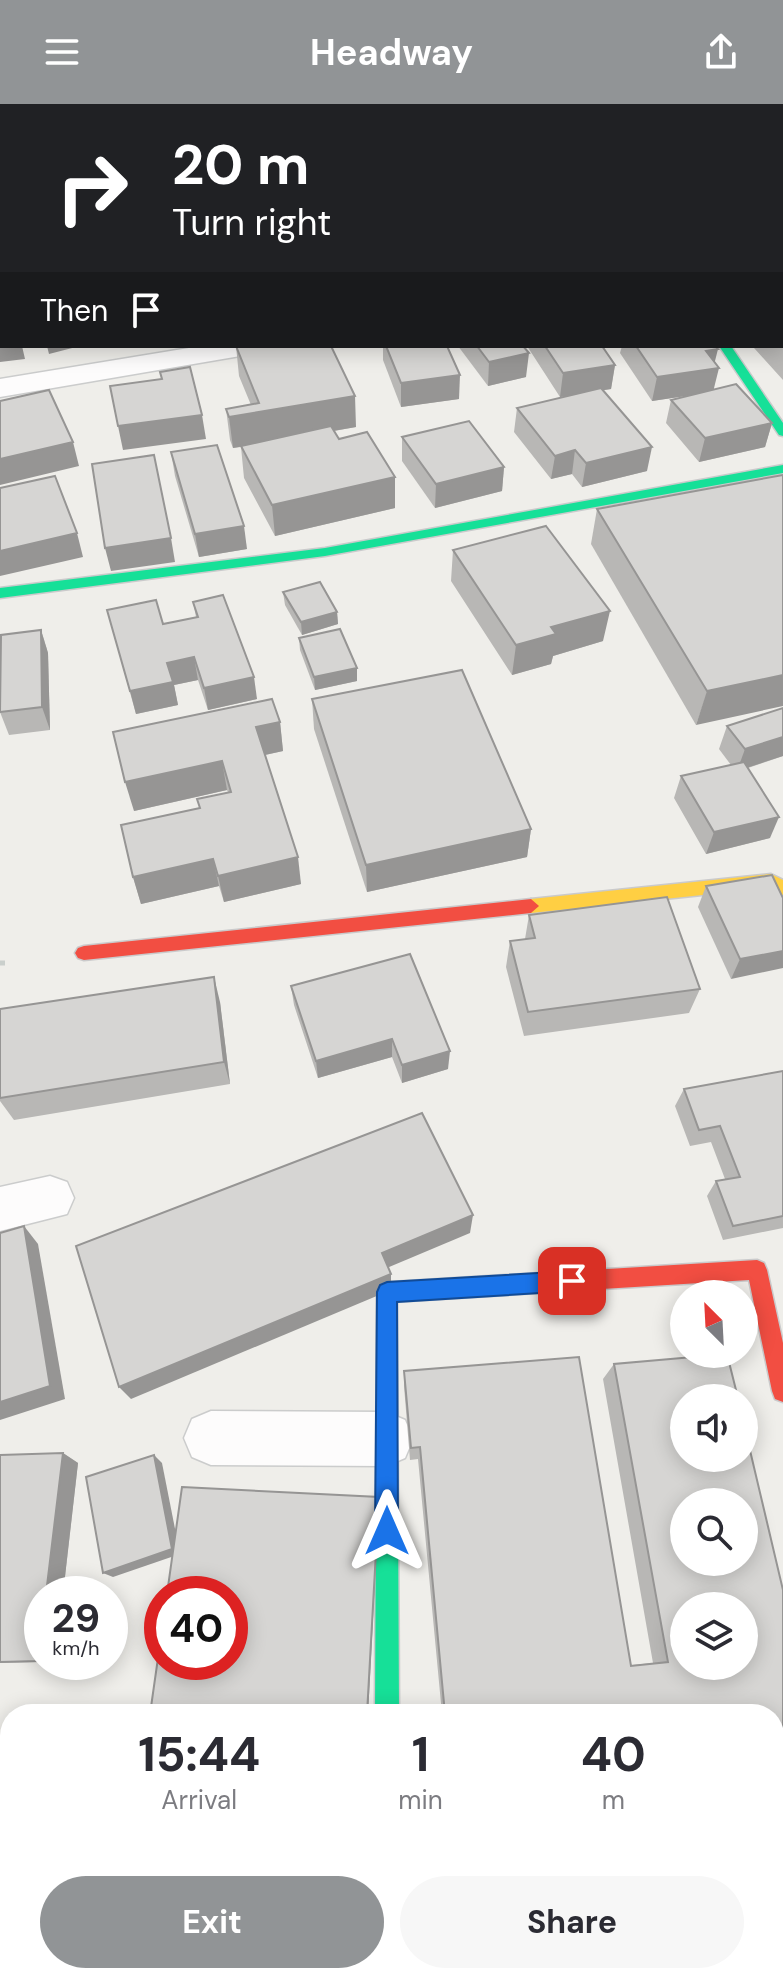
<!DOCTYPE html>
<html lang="en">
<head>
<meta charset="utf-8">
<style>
	:root { --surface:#fff; --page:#f7f7f7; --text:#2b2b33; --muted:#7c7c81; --accent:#919496 }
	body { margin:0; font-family:"DM Sans",sans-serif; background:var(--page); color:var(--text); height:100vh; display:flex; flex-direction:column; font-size:30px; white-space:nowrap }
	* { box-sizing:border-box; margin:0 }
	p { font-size:26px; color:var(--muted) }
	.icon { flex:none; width:44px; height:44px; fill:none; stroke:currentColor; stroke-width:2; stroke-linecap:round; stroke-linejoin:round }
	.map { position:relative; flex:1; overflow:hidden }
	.side { position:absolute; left:0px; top:1600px; width:784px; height:280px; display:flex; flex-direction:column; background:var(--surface); border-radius:32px 32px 0 0; box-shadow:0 4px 20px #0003 }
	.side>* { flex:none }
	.banner { position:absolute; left:0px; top:0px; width:784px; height:244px; box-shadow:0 4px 20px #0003; background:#202124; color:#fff; overflow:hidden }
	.needle { width:52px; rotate:336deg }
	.tools { position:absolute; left:670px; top:1176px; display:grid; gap:16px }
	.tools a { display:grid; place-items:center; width:88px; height:88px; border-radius:50%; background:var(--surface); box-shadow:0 4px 20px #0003; font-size:40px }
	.speed { position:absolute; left:24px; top:1472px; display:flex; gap:16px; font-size:40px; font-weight:700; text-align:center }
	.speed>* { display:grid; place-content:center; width:104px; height:104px; border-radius:50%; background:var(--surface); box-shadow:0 4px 20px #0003; line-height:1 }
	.speed small { font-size:20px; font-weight:400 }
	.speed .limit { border:12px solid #d22; background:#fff; color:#111 }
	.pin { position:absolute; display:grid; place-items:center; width:68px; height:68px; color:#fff; margin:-34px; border-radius:16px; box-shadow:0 4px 12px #0006 }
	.me { position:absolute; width:88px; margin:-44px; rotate:0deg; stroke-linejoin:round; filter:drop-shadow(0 0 6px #0008) }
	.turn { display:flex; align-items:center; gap:28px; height:168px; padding:0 40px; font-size:36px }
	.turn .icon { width:104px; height:104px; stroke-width:2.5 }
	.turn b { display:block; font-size:56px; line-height:68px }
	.then { display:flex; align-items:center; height:76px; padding:0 40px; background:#0003; gap:16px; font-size:30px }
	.eta { display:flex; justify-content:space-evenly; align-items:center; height:136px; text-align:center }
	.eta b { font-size:48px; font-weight:700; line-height:56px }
	.cta { display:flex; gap:16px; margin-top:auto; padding:16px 40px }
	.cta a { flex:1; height:92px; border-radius:48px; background:var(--accent); color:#fff; font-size:32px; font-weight:700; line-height:92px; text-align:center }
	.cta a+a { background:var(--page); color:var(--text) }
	header { display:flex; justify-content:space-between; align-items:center; height:104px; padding:0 40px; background:var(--accent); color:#fff; font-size:36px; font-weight:700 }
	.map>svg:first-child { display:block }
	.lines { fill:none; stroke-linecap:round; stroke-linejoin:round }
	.street-casing { stroke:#cbcccc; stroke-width:3 }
	.fast-casing { stroke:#cacacb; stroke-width:3 }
	.slow-casing { stroke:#cacacb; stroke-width:3 }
	.jam-casing { stroke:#cacacb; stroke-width:3 }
	.path { stroke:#cacfcc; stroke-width:5; stroke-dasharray:8 4; stroke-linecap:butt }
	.street { fill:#fdfcfc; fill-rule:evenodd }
	.fast { fill:#16e098; fill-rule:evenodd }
	.slow { fill:#ffcf43; fill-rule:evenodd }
	.jam { fill:#f24e42; fill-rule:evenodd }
	.wall { fill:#b8b7b5; fill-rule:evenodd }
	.shaded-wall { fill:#969594 }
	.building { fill:#d6d5d3; stroke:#969594; stroke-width:2; fill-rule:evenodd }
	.route { fill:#1a73e8; stroke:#114b97; stroke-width:2 }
</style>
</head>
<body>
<header><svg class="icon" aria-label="menu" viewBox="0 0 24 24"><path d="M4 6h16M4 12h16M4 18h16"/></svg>Headway<svg class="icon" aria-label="share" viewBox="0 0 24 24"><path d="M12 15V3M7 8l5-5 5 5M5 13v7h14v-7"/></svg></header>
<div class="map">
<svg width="783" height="1880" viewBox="0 0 783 1880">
	<rect width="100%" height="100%" fill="#efeeea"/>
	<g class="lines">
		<g class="street-casing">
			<g id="street">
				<path d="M45,0H86L44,2Z"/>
				<path d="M201,242H266L262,248L252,250L0,293V275Z"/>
				<path d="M50,1072L67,1078L74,1094L67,1110L0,1127V1083Z"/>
				<path d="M211,1307L386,1308L405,1316L413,1335L405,1354L386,1362L211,1361L192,1353L184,1334L192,1315Z"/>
				<rect x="354" y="1870" width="66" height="10"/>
			</g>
		</g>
		<g class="fast-casing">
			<g id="fast">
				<path d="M559,0H569L570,2H560Z"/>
				<path d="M719,242H731L783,319V332L779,331Z"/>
				<path d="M783,361V369L325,452L0,494V484L325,444Z"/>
				<path d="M391,1178L398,1181L401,1188L397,1195L399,1610H375L377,1188L380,1181Z"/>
			</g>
		</g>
		<g class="slow-casing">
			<path id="slow" d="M771,770L783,776V791L769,784L531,809L523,802L531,795Z"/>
		</g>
		<g class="jam-casing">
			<g id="jam">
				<path d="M531,795L539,802L531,809L84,856L78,854L75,849L78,844L84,842Z"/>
				<path d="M757,1156L764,1159L767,1166L783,1239V1298L775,1295L772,1287L749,1176L391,1198L384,1195L381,1188L384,1181L391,1178Z"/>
			</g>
		</g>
		<path class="path" d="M0,859H5"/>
		<use href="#street" class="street"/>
		<use href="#fast" class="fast"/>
		<use href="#slow" class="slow"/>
		<use href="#jam" class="jam"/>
	</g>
	<g class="wall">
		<rect x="277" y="0" width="75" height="2"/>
		<path d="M782,59H783V276L754,244V242H782Z"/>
		<path d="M236,242L356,323L334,327L339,335L395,373V404L275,432L244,374L241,343L233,344L230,336L226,305L251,301L239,272Z"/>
		<path d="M383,242H447L459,295L401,303L383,256Z"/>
		<path d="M458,242H523L526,273L488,282Z"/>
		<path d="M527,242H602L615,261L611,285L603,286L647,367L582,383L572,370L551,375L514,328L517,304L570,292L560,293Z"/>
		<path d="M622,242H715L714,286L772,319L765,343L699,358L666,319L671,296L685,292L652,297L620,249Z"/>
		<path d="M402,333L504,363L502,387L435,404L402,357Z"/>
		<path d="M171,348L247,445L199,453L175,372Z"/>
		<path d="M783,371L696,621L591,440L597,405Z"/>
		<path d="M453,446L603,537L553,552L551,560L512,571L451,477Z"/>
		<path d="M283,488L337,508L338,520L302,531L285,501Z"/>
		<path d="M193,498L257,595L208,606L198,576L174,581L178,601L136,610L107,506L163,520L196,513Z"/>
		<path d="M41,526L48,549L50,626L9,631L0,608Z"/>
		<path d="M299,534L357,564V577L315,586L300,546Z"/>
		<path d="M312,595L531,725L527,753L367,788L314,625Z"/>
		<path d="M280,618L283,647L265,651L301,780L224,798L219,782L141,800L133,773L199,704L228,688L227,686L134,707Z"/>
		<path d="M727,622L783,652L748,664L770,734L706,750L674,694L681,672L731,661L719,645Z"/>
		<path d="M706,782L783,794L731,875L698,803Z"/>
		<path d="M529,811L700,885L689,909L524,932L506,863L510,837L525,835Z"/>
		<path d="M291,882L448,965L402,979L392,953L318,974L294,901Z"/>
		<path d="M220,898L230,980L14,1016L0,997V905Z"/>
		<path d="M783,967V1124L723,1136L707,1092L716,1077L725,1075L711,1038L690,1042L675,1002L684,985Z"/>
		<path d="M727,1250L738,1294H684V1354H744V1321L783,1486V1880H467L466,1870H774V1610H442L418,1355L410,1356L404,1282V1267L579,1253L631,1561L653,1559L603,1275L614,1260ZM684,1398H744V1458H684ZM684,1502H744V1562H684Z"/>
		<path d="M63,1349L78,1359L63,1490H42V1558L0,1559V1351Z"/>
	</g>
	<g class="shaded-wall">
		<path d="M397,0H412L397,2Z"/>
		<rect x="0" y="26" width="2" height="24"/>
		<path d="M0,75L2,83V89L0,90Z"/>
		<path d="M2,152V172L0,165V153Z"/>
		<path d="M782,180H783L782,210Z"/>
		<path d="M0,233H2V242H22L25,255L0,258Z"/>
		<path d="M47,242H80L49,250Z"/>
		<path d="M718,245L713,265L719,264L713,288L652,297L657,273L706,247Z"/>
		<path d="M529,249L526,273L488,282L489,258Z"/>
		<path d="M615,261L611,285L560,293L563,269Z"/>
		<path d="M460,271L459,295L401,303V279Z"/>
		<path d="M355,292L356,323L233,344L229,313Z"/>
		<path d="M202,311L206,335L123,346L118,322Z"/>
		<path d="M772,319L765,343L699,358L705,334Z"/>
		<path d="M73,338L79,362L0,381V355Z"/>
		<path d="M652,343L647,367L582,383L586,359Z"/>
		<path d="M575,346L572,370L551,375L555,352Z"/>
		<path d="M504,363L502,387L435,404L436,380Z"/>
		<path d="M395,373V404L275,432L272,401Z"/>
		<path d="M244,422L247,445L199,453L195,430Z"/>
		<path d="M77,429L83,453L0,472V447Z"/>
		<path d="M171,434L175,458L111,467L105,444Z"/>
		<path d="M610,507L603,537L553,552L551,560L512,571L516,541L551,523Z"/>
		<path d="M337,508L338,520L302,531L301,518Z"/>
		<path d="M41,526L48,549L50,626L42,603Z"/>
		<path d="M194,553L198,576L174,581L178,601L136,610L130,587L167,559Z"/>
		<path d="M357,564V577L315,586L314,573Z"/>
		<path d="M783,571V602L696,621L707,587Z"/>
		<path d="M254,573L257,595L208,606L204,584Z"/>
		<path d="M280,618L283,647L260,652L256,623Z"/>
		<path d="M783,633V652L737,667L745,645Z"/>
		<path d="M222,657L227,686L134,707L125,678Z"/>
		<path d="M779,713L770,734L706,750L714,728Z"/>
		<path d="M531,725L527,753L367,788L366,761Z"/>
		<path d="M298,753L301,780L224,798L218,772Z"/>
		<path d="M213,755L219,782L141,800L133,773Z"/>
		<path d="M783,847V864L731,875L740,855Z"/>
		<path d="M214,873L220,898L230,980L224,958Z"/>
		<path d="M392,935V953L318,974L316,957Z"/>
		<path d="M450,947L448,965L402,979V961Z"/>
		<path d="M473,1111L470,1129L382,1166V1149Z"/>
		<path d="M24,1122L38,1140L65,1295L0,1316V1298Z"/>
		<path d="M391,1170V1186L131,1295L119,1283Z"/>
		<path d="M63,1349L78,1359L63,1490H46Z"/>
		<path d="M154,1351L162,1359L180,1450L113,1473L103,1469Z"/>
		<path d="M379,1393V1402L368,1610H367Z"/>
		<path d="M42,1526V1557H38Z"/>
	</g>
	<g class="building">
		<path d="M0,0H31V2H2V26H0Z"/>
		<path d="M98,0H150L151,2H99Z"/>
		<path d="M291,0H345L339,1L340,2H293Z"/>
		<path d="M425,0H446L448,2H411Z"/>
		<path d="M501,0H535L537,2H488Z"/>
		<path d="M620,0H672L674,2H621Z"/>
		<path d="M2,108V152L0,153V109Z"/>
		<path d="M782,132H783L782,180Z"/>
		<path d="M2,171V233H0V172Z"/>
		<path d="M782,209H783V234L782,233Z"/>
		<path d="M236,242H331L355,292L229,313L226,305L259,299Z"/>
		<path d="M386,242H447L460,271L401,279Z"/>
		<path d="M477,242H523L529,249L489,258Z"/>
		<path d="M545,242H602L615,261L563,269Z"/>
		<path d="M636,242H715L718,245L706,247L719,264L657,273Z"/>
		<path d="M190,263L202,311L118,322L110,282L162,275L160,268Z"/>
		<path d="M736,280L772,319L705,334L671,296Z"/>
		<path d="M601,284L652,343L586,359L575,346L555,352L517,304Z"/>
		<path d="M49,286L73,338L0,355V297Z"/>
		<path d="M469,317L504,363L436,380L402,333Z"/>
		<path d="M331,322L339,335L367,328L395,373L272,401L241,342Z"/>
		<path d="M217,341L244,422L195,430L171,348Z"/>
		<path d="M154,351L171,434L105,444L92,360Z"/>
		<path d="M783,371V571L707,587L597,405Z"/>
		<path d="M55,372L77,429L0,447V384Z"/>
		<path d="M546,422L610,507L551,523L556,530L516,541L453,446Z"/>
		<path d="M320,478L337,508L301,518L283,488Z"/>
		<path d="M223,491L254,573L204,584L194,553L167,559L173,578L130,587L107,506L156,496L163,520L198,513L193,498Z"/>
		<path d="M340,525L357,564L314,573L299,534Z"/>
		<path d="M41,526L42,603L0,608L1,531Z"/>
		<path d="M462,566L531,725L366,761L312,595Z"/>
		<path d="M272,595L280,618L256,623L298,753L218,772L213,755L133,773L121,721L200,704L197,695L231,688L222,657L125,678L113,628Z"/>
		<path d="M783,604V633L745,645L727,622Z"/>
		<path d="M744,658L779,713L714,728L681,672Z"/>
		<path d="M772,771L783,794V847L740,855L706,782Z"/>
		<path d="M667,793L700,885L528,908L510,837L535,834L529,811Z"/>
		<path d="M410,850L450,947L402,961L392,935L316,957L291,882Z"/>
		<path d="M214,873L224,958L0,994V905Z"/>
		<path d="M783,967V1112L733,1122L716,1077L740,1073L720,1022L699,1026L684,985Z"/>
		<path d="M422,1009L473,1111L382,1149L391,1170L119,1283L76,1142Z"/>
		<path d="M24,1122L50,1282L0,1298V1129Z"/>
		<path d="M727,1250L738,1294H684V1354H744V1321L783,1486V1880H470L469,1870H774V1610H445L420,1343L411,1344L404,1267L579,1253L631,1562L668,1558L614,1260ZM684,1398H744V1458H684ZM684,1502H744V1562H684Z"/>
		<path d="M63,1349L46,1490H42V1526L38,1557L0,1558V1351Z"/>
		<path d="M154,1351L172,1445L103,1469L86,1373Z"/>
		<path d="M182,1383L379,1393L367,1610H150L162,1526V1558H230V1490H167Z"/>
	</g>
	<path class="route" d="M572,1167L579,1170L582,1177L579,1184L572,1187L397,1198L398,1427L395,1435L387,1438L379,1435L375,1427L377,1188L380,1181L387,1178Z"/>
</svg>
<div class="tools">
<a><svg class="needle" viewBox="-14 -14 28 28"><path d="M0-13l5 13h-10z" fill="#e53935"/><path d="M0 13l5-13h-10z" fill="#7c7c81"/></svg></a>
<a><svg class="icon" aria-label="sound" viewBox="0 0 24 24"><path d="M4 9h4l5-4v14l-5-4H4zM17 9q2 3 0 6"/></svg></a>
<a><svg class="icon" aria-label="search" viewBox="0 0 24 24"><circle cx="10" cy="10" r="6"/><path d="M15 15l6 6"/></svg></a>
<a><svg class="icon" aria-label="layers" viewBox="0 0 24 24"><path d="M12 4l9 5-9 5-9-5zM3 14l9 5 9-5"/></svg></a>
</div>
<div class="speed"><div>29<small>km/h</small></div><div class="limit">40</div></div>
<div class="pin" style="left:572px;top:1177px;background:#d93025"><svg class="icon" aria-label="arrive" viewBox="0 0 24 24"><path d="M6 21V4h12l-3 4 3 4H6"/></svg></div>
<svg class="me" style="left:387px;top:1427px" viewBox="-20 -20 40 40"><path d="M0-17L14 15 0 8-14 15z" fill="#1a73e8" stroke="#fff" stroke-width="4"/></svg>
<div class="banner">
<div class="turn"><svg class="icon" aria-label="right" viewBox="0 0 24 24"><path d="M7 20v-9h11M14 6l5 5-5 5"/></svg><div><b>20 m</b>Turn right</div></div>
<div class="then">Then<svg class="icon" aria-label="arrive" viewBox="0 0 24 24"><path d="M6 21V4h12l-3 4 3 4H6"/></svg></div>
</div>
<section class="side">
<div class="eta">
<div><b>15:44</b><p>Arrival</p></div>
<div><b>1</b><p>min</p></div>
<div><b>40</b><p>m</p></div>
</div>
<div class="cta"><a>Exit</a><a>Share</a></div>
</section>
</div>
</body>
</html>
